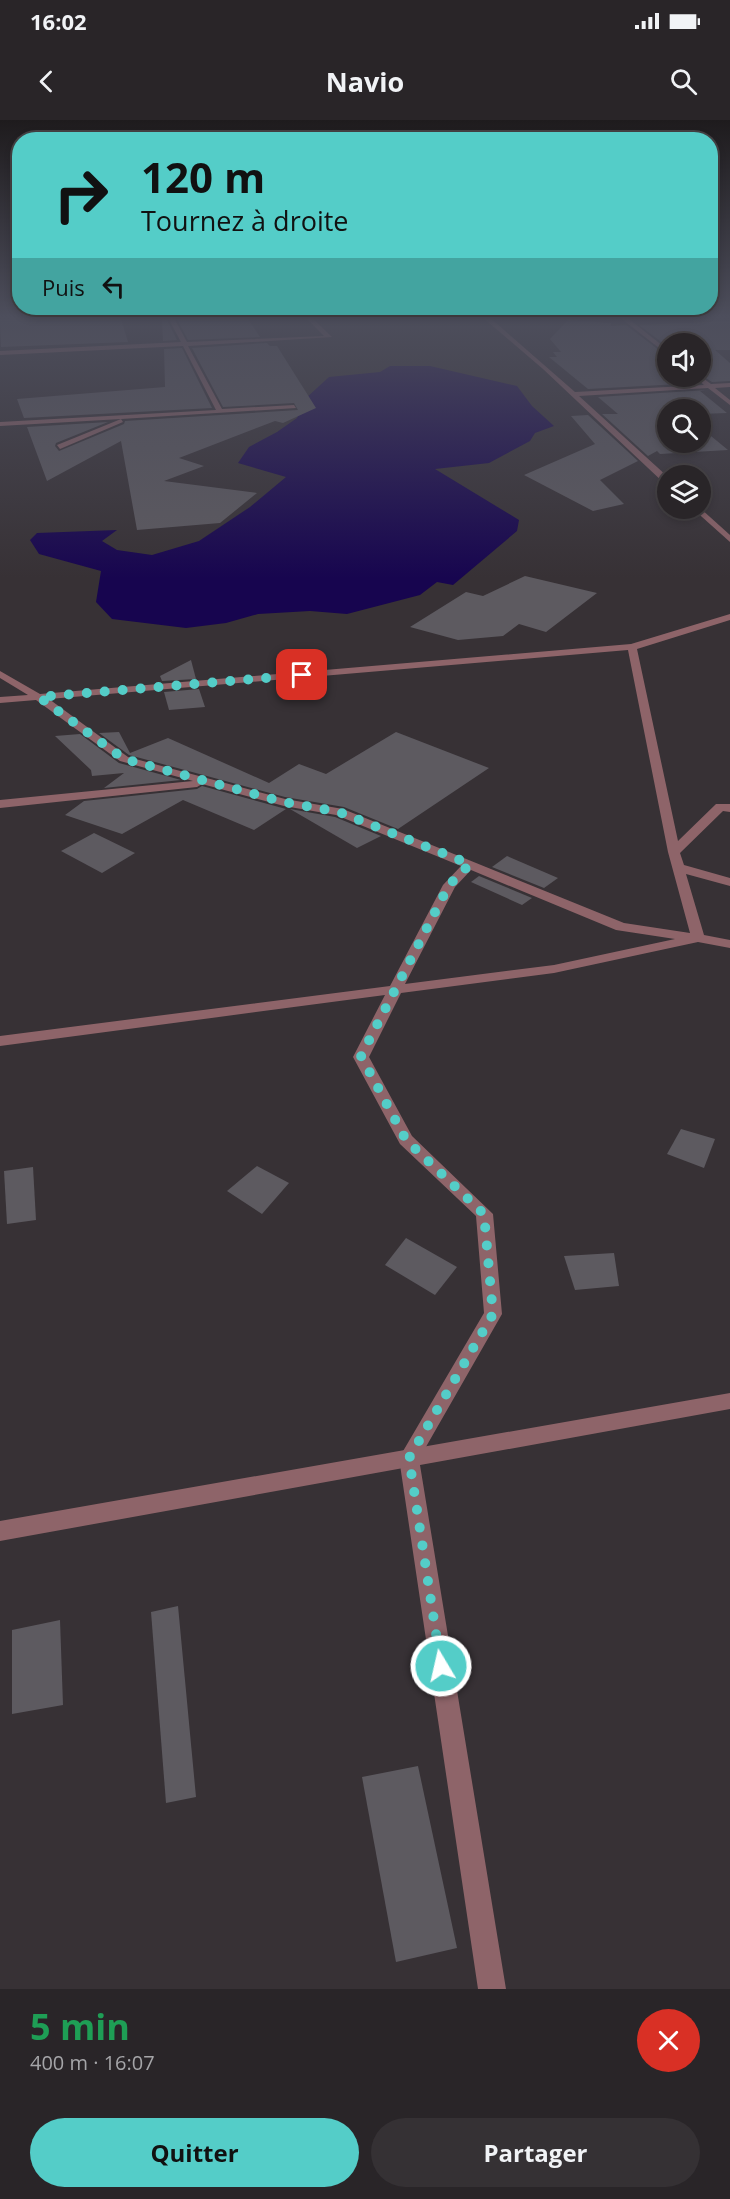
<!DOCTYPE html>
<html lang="fr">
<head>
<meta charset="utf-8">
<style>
	:root { --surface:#292528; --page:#353134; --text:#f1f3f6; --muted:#a5a5a8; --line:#454245; --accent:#54cdc8 }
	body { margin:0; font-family:"Open Sans",sans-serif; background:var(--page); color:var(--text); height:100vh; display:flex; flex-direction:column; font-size:22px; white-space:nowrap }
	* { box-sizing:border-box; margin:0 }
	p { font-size:20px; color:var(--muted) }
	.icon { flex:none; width:33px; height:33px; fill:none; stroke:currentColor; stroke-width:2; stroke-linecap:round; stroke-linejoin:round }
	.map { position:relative; height:1869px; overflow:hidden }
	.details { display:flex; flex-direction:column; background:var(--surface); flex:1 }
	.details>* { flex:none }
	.banner { position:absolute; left:12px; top:12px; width:706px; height:183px; border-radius:24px; box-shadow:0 3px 9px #0003,0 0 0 2px var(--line); background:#54cdc8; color:#111; overflow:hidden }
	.buttons { position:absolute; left:657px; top:213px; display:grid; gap:12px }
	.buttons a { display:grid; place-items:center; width:54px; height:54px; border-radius:50%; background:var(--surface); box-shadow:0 3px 9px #0003,0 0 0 2px var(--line); font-size:30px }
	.pin { position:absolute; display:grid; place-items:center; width:51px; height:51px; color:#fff; margin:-26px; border-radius:12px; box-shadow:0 3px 9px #0006 }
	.me { position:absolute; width:66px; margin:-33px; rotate:351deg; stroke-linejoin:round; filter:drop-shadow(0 0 4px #0008) }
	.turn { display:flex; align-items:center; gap:21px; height:126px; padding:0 30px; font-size:27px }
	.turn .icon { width:78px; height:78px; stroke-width:2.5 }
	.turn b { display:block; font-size:42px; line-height:51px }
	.then { display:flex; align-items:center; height:57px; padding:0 30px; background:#0003; gap:12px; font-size:22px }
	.round { display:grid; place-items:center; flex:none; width:63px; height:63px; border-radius:32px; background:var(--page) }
	.headline { display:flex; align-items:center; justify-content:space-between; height:102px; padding:0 30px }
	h1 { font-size:36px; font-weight:700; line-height:45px; color:#1e9e55 }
	.button { display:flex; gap:12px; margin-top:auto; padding:12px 30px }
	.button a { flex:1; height:69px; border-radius:36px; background:var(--accent); color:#111; font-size:24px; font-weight:700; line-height:69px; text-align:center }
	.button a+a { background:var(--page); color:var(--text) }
	.status { display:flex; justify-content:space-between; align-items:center; height:42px; padding:0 30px; background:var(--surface); direction:ltr }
	.status svg { height:16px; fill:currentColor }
	header { display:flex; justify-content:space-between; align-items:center; height:78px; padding:0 30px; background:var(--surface); font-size:27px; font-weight:700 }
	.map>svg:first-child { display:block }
	.water { fill:#17054f }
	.building { fill:#5d5a60 }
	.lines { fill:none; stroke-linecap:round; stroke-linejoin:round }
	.minor { fill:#8e6469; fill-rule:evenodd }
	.tertiary { fill:#8e6469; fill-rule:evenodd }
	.route { stroke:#54cdc8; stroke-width:10; stroke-dasharray:0 18 }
</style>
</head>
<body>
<div class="status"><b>16:02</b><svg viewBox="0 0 49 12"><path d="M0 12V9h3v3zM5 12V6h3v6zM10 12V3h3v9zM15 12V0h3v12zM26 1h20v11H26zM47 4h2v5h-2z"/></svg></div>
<header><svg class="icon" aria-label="back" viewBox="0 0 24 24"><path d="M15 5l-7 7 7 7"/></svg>Navio<svg class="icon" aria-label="search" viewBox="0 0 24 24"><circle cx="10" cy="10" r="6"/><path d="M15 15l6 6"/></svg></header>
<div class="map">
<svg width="730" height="1869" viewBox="0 0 730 1869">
	<rect width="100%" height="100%" fill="#373135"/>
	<path class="water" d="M390,246H430L517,266L532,286L554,306L535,313L530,321L489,343L435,349L519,400L517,411L453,465L437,462L420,475L347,494L310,491L258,494L226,503L186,508L112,499L96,482L101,451L39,434L30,420L37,413L117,410L102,421L117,430L152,435L199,421L250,387L286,357L238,343L249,327L277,312L297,298L305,279L329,257L380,252Z"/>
	<g class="building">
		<path d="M57,196H120L128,222L1,227L0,199Z"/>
		<path d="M213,196H246L260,217L188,220L177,199Z"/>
		<path d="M162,200H167L177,220L163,221Z"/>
		<path d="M568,200L611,203V206L626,205L668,237V256H692L698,263L588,269L549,237H557L553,232H561L550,219Z"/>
		<path d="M730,201V230H715L730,243V261L712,262L700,254V224H668V227L639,205Z"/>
		<path d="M267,223L270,226H277L316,288L283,303L275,301L179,338L204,346L164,361L257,373L220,403L137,410L121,321L47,361L27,307L108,302L56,323L55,326L59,331L124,304L125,301L298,290L294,283L223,287L192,228Z"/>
		<path d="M182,228L212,288L24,298L17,279L165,267L164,229Z"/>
		<path d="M707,270L700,271L727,293L700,294V290H668V322H700V307L728,330L660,334L657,331L648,336L602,294H618L598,277Z"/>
		<path d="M588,295L638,341L600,360L624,384L593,391L524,355L595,324L571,296Z"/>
		<path d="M525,456L597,473L546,512L519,504L503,516L458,520L410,507L466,472L483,476Z"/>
		<path d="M191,540L196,559L162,561L160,556Z"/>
		<path d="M199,569L205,587L169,590L164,572Z"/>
		<path d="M119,612L130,633L168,618L269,663L299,644L326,654L396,612L489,648L398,709L344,687L285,677L129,635L99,613Z"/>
		<path d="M80,614L119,643L181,660L104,668L124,653L92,656L91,650L55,616Z"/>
		<path d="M202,666L286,689L254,710L183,680L122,714L65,695L84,681L197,669Z"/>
		<path d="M290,689L335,697L381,716L357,728Z"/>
		<path d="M94,713L135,733L102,753L61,731Z"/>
		<path d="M507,736L558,758L544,768L492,747Z"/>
		<path d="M479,756L532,778L522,785L471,762Z"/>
		<path d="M681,1009L715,1019L704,1048L667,1034Z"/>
		<path d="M257,1046L289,1063L262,1094L227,1071Z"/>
		<path d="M33,1047L36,1100L7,1104L4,1051Z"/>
		<path d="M406,1118L457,1147L435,1175L385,1145Z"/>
		<path d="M614,1133L619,1166L575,1170L564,1136Z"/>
		<path d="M178,1486L196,1677L166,1683L151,1492Z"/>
		<path d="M60,1500L63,1585L12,1594V1510Z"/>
		<path d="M418,1646L457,1828L396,1842L362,1657Z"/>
	</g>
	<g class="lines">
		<g class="minor">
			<path d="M167,196H173L187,222L324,216L304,196H310L332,217L188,226L222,289L294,285L296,288L121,299L123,302L60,329L57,325L121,299L0,306V302L216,290L183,226L0,235V231L181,222Z"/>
			<path d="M481,196H488L575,272L704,265L694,256H700L711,264L730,263V267L715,268L730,280V285L708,268L579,276L668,357V364H665L543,249Z"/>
			<path d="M618,196H625L668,230V235Z"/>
			<path d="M692,388H700L730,415V422Z"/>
			<path d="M730,494V500L637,529L678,721L716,684H730V692L723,691L680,733L684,745L730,758V766L686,754L704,815L730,820V828L698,822L554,853L401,873L369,937L412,1016L493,1094L502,1194L419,1339L506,1869H478L399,1338L484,1193L476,1096L400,1024L353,937L385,875L0,926V916L390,866L443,765L461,746L336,695L284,686L202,664L197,667L0,688V680L193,661L120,641L36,580L0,583V577L28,575L0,558V551L40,574L631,524ZM628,530L668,732L690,813L624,803L343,689L285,679L128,637L49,579ZM471,750L616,810L675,819L554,845L405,864L455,767Z"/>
		</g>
		<path class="tertiary" d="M730,1273V1289L0,1421V1401Z"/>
	</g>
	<linearGradient id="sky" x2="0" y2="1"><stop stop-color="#1e1b1d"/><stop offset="0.43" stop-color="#4d4e5c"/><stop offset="1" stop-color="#4d4e5c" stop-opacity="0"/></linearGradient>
	<rect width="730" height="458" fill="url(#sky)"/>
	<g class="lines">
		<path class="route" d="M302,555L39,577L124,639L284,682L339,692L470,744L449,765L361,936L406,1020L484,1094L493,1194L409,1338L441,1546"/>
	</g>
</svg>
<div class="buttons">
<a><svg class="icon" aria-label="sound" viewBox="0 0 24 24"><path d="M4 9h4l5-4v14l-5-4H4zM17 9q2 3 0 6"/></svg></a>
<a><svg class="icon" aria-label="search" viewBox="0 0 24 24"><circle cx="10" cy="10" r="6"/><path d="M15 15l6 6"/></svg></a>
<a><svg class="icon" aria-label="layers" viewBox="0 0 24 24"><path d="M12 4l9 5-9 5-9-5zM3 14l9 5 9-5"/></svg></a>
</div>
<div class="pin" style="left:302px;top:555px;background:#d93025"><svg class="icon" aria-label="arrive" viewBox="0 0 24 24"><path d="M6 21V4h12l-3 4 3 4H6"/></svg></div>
<svg class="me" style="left:441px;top:1546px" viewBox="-20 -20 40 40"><circle r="17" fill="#54cdc8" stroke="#fff" stroke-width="3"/><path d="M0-11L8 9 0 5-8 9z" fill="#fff"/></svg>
<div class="banner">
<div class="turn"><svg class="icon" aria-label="right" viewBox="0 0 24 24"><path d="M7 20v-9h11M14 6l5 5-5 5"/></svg><div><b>120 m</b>Tournez à droite</div></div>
<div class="then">Puis<svg class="icon" aria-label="left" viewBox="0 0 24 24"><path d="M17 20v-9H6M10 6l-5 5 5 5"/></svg></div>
</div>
</div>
<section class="details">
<div class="headline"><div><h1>5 min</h1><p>400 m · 16:07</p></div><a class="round" style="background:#d93025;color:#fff"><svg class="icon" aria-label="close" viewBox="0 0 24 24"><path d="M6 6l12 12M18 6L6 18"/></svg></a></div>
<div class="button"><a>Quitter</a><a>Partager</a></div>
</section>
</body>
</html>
